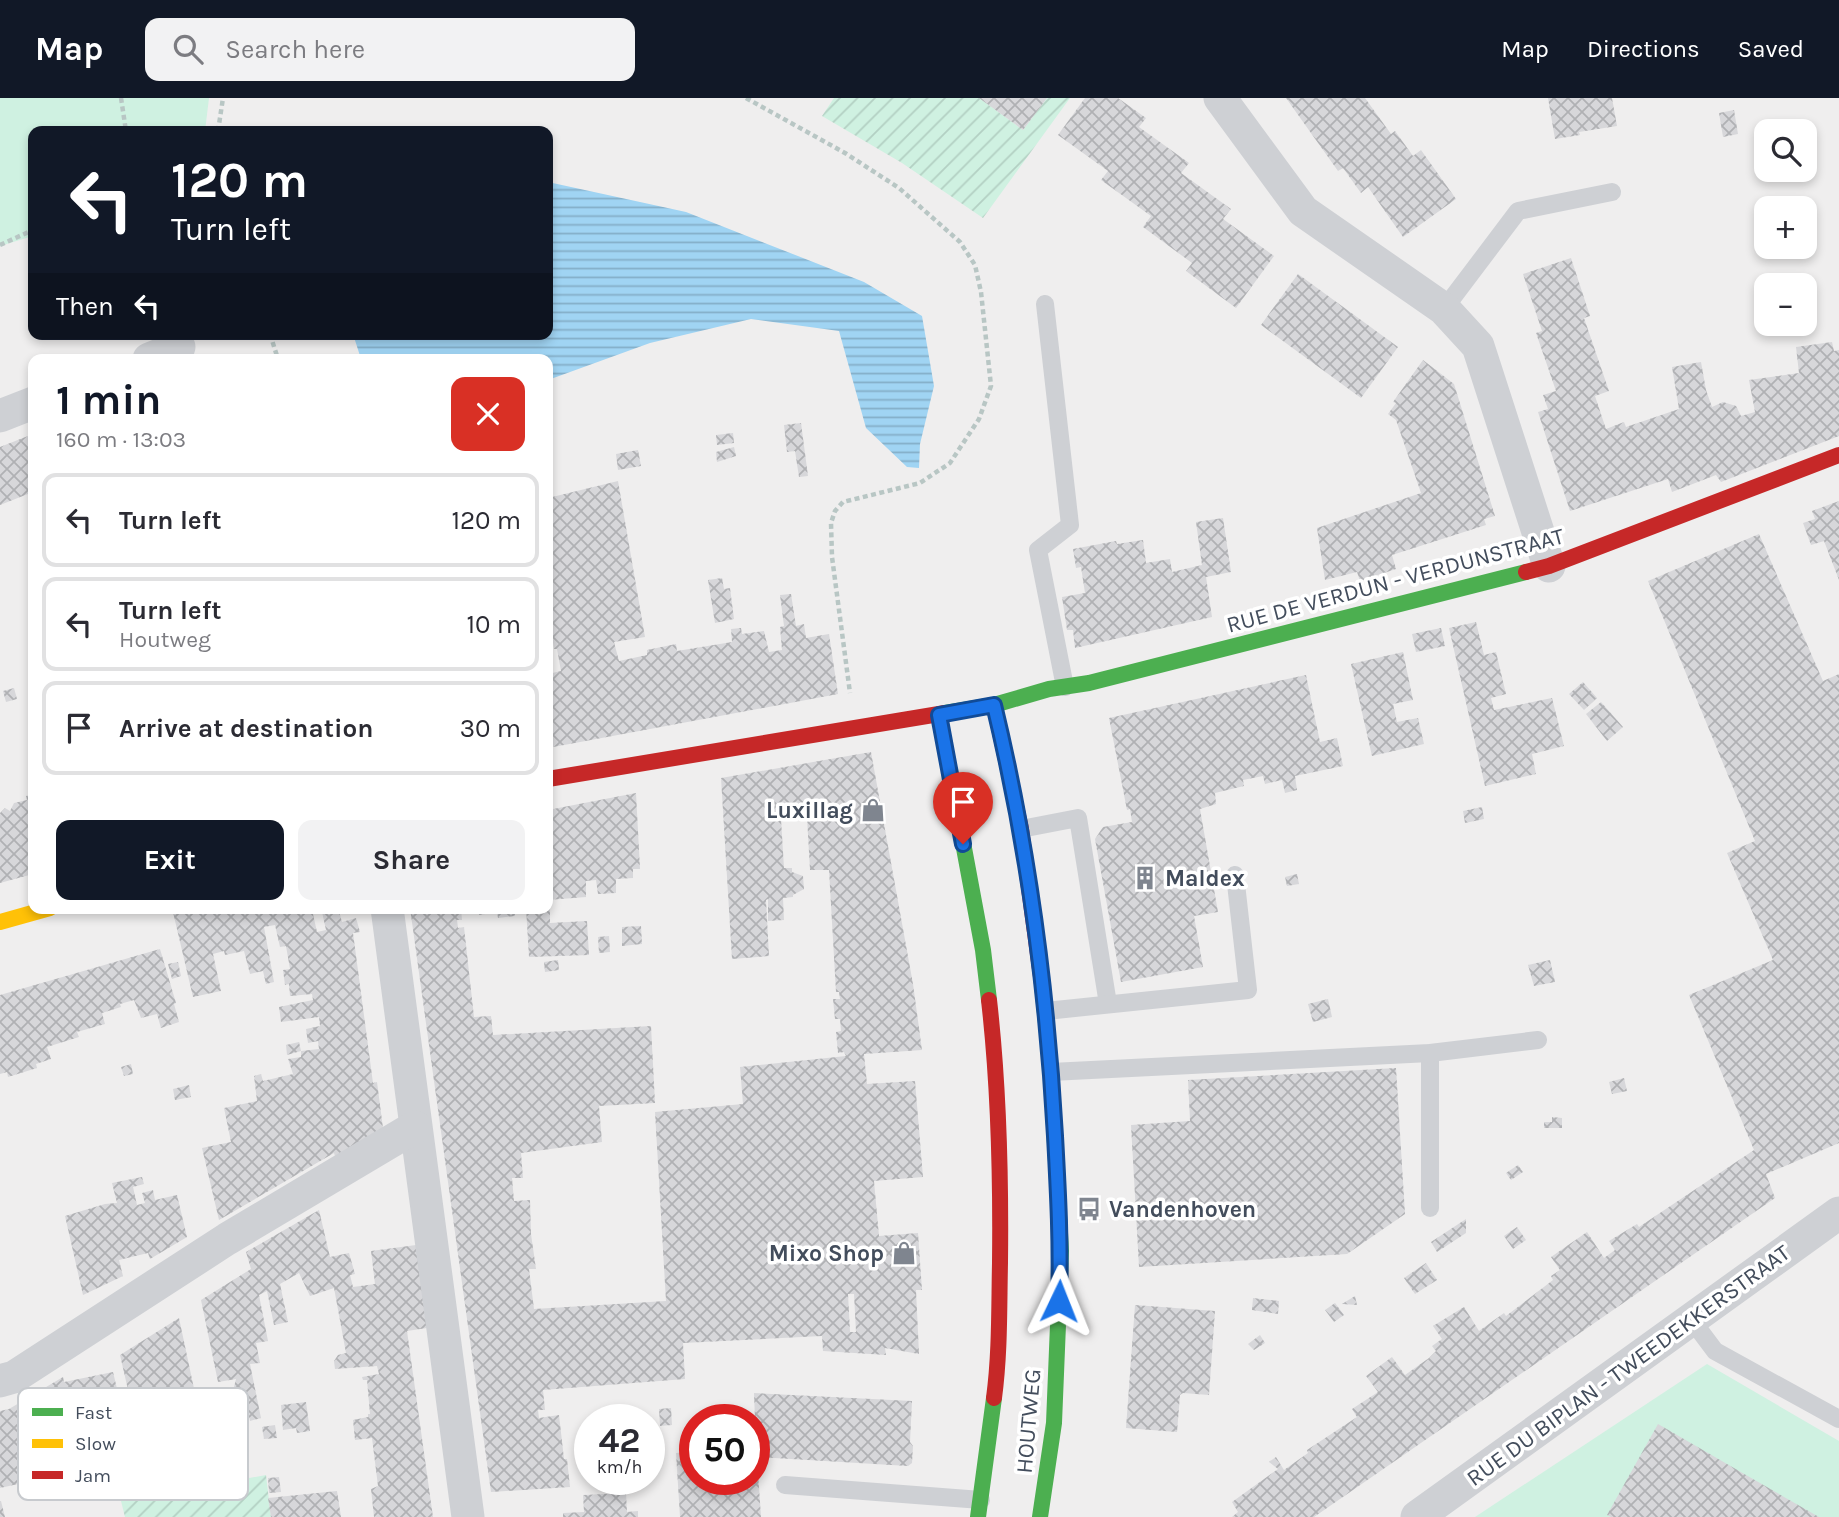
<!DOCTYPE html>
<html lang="en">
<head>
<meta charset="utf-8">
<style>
	:root { --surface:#fff; --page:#f2f2f3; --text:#2b2b33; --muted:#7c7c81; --line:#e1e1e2; --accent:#111827 }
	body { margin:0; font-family:Karla,sans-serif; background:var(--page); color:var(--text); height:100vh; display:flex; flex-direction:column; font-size:26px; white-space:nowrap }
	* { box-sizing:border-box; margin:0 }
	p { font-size:23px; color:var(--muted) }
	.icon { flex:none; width:38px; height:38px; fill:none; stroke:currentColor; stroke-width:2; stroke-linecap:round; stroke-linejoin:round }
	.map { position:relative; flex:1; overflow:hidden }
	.drawer { position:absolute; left:28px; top:256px; width:525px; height:560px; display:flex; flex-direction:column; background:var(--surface); border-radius:14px; box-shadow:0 4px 10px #0003 }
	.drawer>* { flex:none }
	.guide { position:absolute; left:28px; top:28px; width:525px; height:214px; border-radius:14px; box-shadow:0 4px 10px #0003; background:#111827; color:#fff; overflow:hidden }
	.tools { position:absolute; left:1754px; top:21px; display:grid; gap:14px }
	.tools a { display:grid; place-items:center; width:63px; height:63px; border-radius:14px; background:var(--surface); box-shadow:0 4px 10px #0003; font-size:35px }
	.speed { position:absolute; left:574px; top:1306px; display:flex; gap:14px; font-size:35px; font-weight:700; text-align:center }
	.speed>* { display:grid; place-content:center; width:91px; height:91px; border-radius:50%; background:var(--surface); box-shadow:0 4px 10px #0003; line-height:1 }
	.speed small { font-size:18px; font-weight:400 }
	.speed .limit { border:10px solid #d22; background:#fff; color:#111 }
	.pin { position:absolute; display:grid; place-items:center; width:60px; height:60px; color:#fff; margin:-72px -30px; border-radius:50% 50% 50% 0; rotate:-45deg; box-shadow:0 0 7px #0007 }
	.pin .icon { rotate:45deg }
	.me { position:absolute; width:77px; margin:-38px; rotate:2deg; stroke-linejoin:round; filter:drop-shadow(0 0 5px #0008) }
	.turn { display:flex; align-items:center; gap:24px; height:147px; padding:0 28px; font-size:32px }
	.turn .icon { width:91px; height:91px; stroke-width:2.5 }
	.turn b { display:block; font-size:49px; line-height:60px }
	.then { display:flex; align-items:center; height:66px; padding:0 28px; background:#0003; gap:14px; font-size:26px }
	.round { display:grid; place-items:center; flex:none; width:74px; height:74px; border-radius:14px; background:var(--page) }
	.head { display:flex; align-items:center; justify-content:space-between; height:119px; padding:0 28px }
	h1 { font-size:42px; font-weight:700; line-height:52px; color:var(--accent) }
	.action { display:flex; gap:14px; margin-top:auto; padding:14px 28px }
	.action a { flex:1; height:80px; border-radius:14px; background:var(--accent); color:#fff; font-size:28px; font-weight:700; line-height:80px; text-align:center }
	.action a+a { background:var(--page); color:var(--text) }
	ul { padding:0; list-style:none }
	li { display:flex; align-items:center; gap:21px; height:94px; margin:0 14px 10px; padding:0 14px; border:4px solid var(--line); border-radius:14px }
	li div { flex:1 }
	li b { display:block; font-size:26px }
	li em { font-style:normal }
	header { display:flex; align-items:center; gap:42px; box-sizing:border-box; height:98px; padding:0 35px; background:var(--accent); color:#fff }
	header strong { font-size:33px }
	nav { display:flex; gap:38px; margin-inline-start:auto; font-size:24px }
	.search { width:490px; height:63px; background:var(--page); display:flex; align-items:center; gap:18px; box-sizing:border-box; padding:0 24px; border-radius:14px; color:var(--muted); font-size:26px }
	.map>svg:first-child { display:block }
	.green { fill:#cff1e1 }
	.garden { fill:url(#garden-furrows) }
	.water { fill:url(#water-rules) }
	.building { fill:url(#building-cross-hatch); fill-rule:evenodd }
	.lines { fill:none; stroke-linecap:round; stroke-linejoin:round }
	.path { stroke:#b8c6c4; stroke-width:4.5; stroke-dasharray:5 3.5; stroke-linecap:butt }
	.lane { stroke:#ced0d4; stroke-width:18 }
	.street { stroke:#ced0d4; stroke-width:33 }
	.fast { stroke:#4caf50; stroke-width:16 }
	.slow { stroke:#ffc107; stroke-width:16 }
	.jam { stroke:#c62828; stroke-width:16 }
	.route-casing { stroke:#114b97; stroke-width:18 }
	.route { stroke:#1a73e8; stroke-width:12 }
	.labels { text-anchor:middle; stroke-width:7; stroke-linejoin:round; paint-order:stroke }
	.street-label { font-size:23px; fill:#434d5c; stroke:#fff }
	.poi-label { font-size:23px; font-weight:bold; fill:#434d5c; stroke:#fff; text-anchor:end }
	.key { fill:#fff; stroke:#c7cace; stroke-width:2 }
	.key-label { font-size:19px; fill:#434d5c }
</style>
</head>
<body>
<header>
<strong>Map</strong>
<div class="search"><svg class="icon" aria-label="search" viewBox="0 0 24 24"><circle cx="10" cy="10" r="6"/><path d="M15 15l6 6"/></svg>Search here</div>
<nav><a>Map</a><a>Directions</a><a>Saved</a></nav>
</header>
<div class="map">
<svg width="1839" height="1419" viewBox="0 0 1839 1419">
	<defs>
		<pattern id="garden-furrows" width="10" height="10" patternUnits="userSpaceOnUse" patternTransform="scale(1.75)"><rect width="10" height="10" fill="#cff1e1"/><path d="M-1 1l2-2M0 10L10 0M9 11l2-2" fill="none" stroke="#b3d0c3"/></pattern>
		<pattern id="water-rules" width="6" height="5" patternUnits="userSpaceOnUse" patternTransform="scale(1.75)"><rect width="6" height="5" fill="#a0d4f3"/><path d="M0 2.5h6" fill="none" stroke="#84aec8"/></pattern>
		<pattern id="building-cross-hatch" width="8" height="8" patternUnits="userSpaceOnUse" patternTransform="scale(1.75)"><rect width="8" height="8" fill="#d7d7da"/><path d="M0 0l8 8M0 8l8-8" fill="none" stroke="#b0b1b4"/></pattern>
	</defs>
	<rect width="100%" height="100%" fill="#efeeee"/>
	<g class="green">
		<path d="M0,0H209L205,33H33V138L0,148Z"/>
		<path d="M1707,1266L1839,1343V1419H1475Z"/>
	</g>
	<g class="garden">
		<path d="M834,0H979L1023,32L1047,0H1070L983,120L902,65L822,18Z"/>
		<path d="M266,1377L271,1419H125L121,1403Z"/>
	</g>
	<path class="water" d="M548,84L686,114L864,184L922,218L934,288L920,346L919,370L907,369L866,330L839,233L751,221L650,245L548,282V261H361L353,236H548Z"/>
	<g class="building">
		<path d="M979,0H1047L1023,32Z"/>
		<path d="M1085,0H1118L1146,20L1139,29L1189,65L1181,75L1231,111L1223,121L1274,158L1236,210L1186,173L1192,165L1143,129L1151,118L1101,82L1108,73L1058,37Z"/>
		<path d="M1286,0H1365L1391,36L1395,33L1413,58L1421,52L1456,101L1403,139L1368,89L1361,95L1343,70L1338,73Z"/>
		<path d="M1548,0H1612L1617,28L1579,34L1580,37L1555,41Z"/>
		<path d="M1734,12L1738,36L1723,39L1719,15Z"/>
		<path d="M1571,160L1590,218L1584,220L1609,293L1595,298L1606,331L1624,324L1626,329L1679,311L1672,269L1701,264L1706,292L1712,309L1723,304L1736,308L1741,318L1755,314L1749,282L1799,275L1796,249L1832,244L1834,253L1839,252V338L1721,384L1716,377L1672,394L1668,381L1570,413L1538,314L1548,311L1543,297L1556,293L1536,235L1542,233L1523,176Z"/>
		<path d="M1298,176L1398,249L1361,300L1261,227Z"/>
		<path d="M1423,262L1454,286L1495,418L1484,421L1486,427L1392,457L1396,471L1360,483L1357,474L1325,482L1317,430L1421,395L1396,322L1388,316L1396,305L1393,304Z"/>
		<path d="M801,325L808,378L799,379L795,353L787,354L784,327Z"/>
		<path d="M733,335L734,345L717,347L716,337Z"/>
		<path d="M33,336V394L0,407V349Z"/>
		<path d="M734,349L736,358L717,364L716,354Z"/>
		<path d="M638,352L641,368L618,372L616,356Z"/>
		<path d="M618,383L645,539L614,544L619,563L647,557V552L676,546L677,553L732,544L731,531L741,530L742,536L764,533L769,554L782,552L780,529L784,528L780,497L791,496L796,528L804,526L806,540L829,536L838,596L548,650V576L561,573L557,551H554L551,532H548V400Z"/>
		<path d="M1839,403V482L1824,443L1811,447L1803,425L1815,421L1812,413Z"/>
		<path d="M1223,420L1231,474L1206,479L1212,519L1075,550L1073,532H1067L1062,499L1085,495L1081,469L1076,470L1073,451L1116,443L1117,446L1143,442L1146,465L1170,461L1172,474L1202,467L1196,424Z"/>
		<path d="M1759,436L1823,583L1839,576V1045L1766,1076L1775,1100L1314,1419H1232L1238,1414L1232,1404L1278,1371L1269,1364L1276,1359L1284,1372L1308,1355L1307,1352L1357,1319L1352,1311L1378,1294L1366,1278L1392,1259L1405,1277L1429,1260L1436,1253L1432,1248L1442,1241L1433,1228L1464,1209L1479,1233L1504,1215L1506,1218L1553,1182L1551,1178L1560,1172L1551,1159L1587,1134L1604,1160L1615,1152L1609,1143L1637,1126L1639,1129L1754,1052L1689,897L1773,862L1727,755L1755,743L1648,483Z"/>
		<path d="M722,480L724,491L730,490L734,521L715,525L708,482Z"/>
		<path d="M1476,524L1484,557L1496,554L1506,596L1491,600L1494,612L1552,600L1564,648L1532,656L1536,676L1485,688L1449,530Z"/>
		<path d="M1441,530L1445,548L1416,554L1412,536Z"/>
		<path d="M1403,554L1413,602L1393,606L1397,624L1418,620L1424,646L1372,658L1351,566Z"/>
		<path d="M1306,577L1320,644L1337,640L1343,668L1295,678L1297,692L1285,695L1282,682L1265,686L1263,678L1243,682L1244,688L1215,695L1216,706L1200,711L1218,814L1194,818L1203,869L1121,884L1095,741L1103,729L1132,724L1130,711L1127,712L1109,620Z"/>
		<path d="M1583,584L1597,600L1584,612L1569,596Z"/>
		<path d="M14,590L17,601L6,604L3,593Z"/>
		<path d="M1601,604L1623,629L1607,643L1586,616Z"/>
		<path d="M871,654L913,886L922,952L864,956L867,986L915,983L923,1079L874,1083L879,1138L918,1135L922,1192H916L919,1256L885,1250L886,1257L823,1253L822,1238L683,1245L685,1281L543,1292L545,1312H538L539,1320L559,1317L564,1361H567L570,1389L491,1394L410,810H461L462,822H457L458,830L464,829L474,919L491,918L493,937L651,928L655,1005L599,1008L602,1044L521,1055L523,1080H512L514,1103L530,1102L531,1136L536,1171H529L534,1211L666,1203L655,1014L743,1006L740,969L846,958L844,954L838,955L836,934L841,933L840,921H835L833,901H840L839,894H836L829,772H810L807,719L781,721L784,770H792V774L803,778L804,791L793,797V799L783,800L784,822L768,823V801L766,802L769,858L732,861L721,680ZM848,1196H854L856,1234H850Z"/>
		<path d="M636,695L640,771H633V780L616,781V795L598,796L596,782L586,783V799L548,802V712Z"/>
		<path d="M33,696V776L0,785V715L5,710L10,713L14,705L27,702L26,698Z"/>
		<path d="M1482,709L1484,721L1465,725L1463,713Z"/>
		<path d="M1297,776L1299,786L1287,788L1285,779Z"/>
		<path d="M172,810H338L342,824L356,820L360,834L353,835L373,985L377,984L383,1030L335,1058L334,1055L219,1122L202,1050L231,1044L224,1010L257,1003L254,978L261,976L263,983L293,976L288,961L301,959V953L319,951L318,943L308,945L306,931L320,928L319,919L281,924L279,909L313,902L312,896L290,898L289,886L285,887L283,872L290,871L286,848L280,849L275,827L264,829L274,884L266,886L263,873L250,876L244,853L225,857L224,853L213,856L221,893L193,899ZM322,814L326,832L317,834L313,816Z"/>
		<path d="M478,810H512L515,811V818L498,820L497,814L479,817Z"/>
		<path d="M526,810H550V825L587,823L589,857L529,859Z"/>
		<path d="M641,828L642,846L622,848V829Z"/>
		<path d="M609,838L610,854L599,855L598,839Z"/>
		<path d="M160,851L176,905L174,906L179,924L161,930L157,916L141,920L134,902L120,906L121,909L102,915L105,926L77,934L79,939L47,949L51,961L36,966L37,970L8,979L7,974L0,976V897Z"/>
		<path d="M558,862L559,872L545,874L544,864Z"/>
		<path d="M1550,862L1555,884L1534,888L1528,867Z"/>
		<path d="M178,864L181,878L172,881L168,866Z"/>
		<path d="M1328,901L1332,919L1313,924L1308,906Z"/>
		<path d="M299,944L301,953L287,957L286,947Z"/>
		<path d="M131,966L133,976L124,978L121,969Z"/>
		<path d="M1396,970L1405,1116L1347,1156L1139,1169L1131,1027L1190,1023L1188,982Z"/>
		<path d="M1624,980L1627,993L1612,996L1609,984Z"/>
		<path d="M189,987L191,999L175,1002L173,991Z"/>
		<path d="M1552,1019L1562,1020V1030H1544V1024H1552Z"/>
		<path d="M1518,1067L1523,1074L1511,1082L1506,1075Z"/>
		<path d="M142,1079L144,1086L133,1089L137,1107L145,1105L142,1095L153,1092L155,1102L177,1097L187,1139L150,1161L148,1155L119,1162L123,1178L83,1197L65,1118L105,1106L117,1105L112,1085Z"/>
		<path d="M319,1112L330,1159L349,1155L355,1176L350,1177L353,1189L375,1186L371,1153L416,1147L427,1230L407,1233L433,1419H374L371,1391L378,1388L372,1340L355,1342L353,1322L368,1319V1316H370L367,1282H363L362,1279L379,1276L377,1268L335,1271L334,1263L338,1257L346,1255L334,1190L310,1198L299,1175L280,1186L288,1224L274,1227L267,1193L259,1197L268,1243L256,1245L260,1265L250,1266L261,1320L250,1323L247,1310L239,1312L233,1293L236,1281L218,1284L201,1202L251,1171L246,1154Z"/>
		<path d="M1466,1121V1135L1437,1154L1431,1144Z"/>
		<path d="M1517,1129L1526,1142L1513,1151L1504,1138Z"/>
		<path d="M1426,1165L1437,1182L1415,1196L1404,1180Z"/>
		<path d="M1355,1198L1357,1207L1342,1206Z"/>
		<path d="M1253,1200L1279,1203L1278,1216L1252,1212Z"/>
		<path d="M1335,1205L1344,1217L1334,1224L1325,1212Z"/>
		<path d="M1135,1207L1215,1213L1209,1297L1183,1295L1180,1297L1177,1334L1126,1330Z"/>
		<path d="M179,1220L196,1300L168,1306L171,1317L151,1322L153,1328L137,1331L120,1257Z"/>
		<path d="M1260,1237L1265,1245L1254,1252L1248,1246Z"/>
		<path d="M113,1274L127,1332L110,1336L117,1373L84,1380L80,1360L25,1374L27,1384L0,1390V1313L9,1311L63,1279L64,1284Z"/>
		<path d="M754,1295L912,1303L910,1344L913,1348L912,1365L908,1368L757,1359L761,1419H680L676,1355L695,1353V1381H754V1350H756Z"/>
		<path d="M306,1304L310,1333L297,1335L296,1330L283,1332L281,1307Z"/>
		<path d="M671,1310L672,1327L660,1328L659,1311Z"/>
		<path d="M1658,1326L1746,1377L1819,1419H1611L1607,1417Z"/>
		<path d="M275,1327L277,1340L264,1341L262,1329Z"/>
		<path d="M279,1379L281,1394L269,1395L268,1380Z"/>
		<path d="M337,1393L341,1419H271L268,1400Z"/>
		<path d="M626,1395L627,1414L638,1413V1419H563V1415L584,1414L583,1397Z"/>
		<path d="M0,1403H1L5,1419H0Z"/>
	</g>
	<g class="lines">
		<g class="path">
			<path d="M121,0L126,33"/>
			<path d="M746,0L845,55L899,90L960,144L975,167L981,194L991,288L979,321L950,365L920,385L843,404L835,413L831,425L832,459L850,595"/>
			<path d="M218,33L223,0"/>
			<path d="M0,147L33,132"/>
			<path d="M270,236L278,261"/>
		</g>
		<g class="lane">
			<path d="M1045,206L1070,427L1038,452L1065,589"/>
			<path d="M1444,211L1518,113L1612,94"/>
			<path d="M1021,731L1078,720L1108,906"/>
			<path d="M1046,913L1248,892L1235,777"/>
			<path d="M1430,955V1110"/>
			<path d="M1051,974L1430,955L1538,942"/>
			<path d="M1691,1221L1715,1253L1839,1321"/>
			<path d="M785,1387L981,1402"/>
		</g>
		<g class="street">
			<path d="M1220,0L1303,113L1444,211L1478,248L1549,468"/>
			<path d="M149,261L179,249"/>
			<path d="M0,318L33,305"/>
			<path d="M387,810L468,1419"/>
			<path d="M0,1283L14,1279L227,1141L415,1029"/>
			<path d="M1417,1419L1839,1115"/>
		</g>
		<g class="fast">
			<path d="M945,615L994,607L1049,591L1089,585L1526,474"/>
			<path d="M939,616L983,852L989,902"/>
			<path d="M978,1419L994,1300"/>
			<path d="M1040,1419L1054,1325L1061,1153L1051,974L1042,886"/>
		</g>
		<path class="slow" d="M0,824L50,810"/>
		<g class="jam">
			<path d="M1526,474L1549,468L1839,357"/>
			<path d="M994,607L1021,731L1042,886"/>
			<path d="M548,681L945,615"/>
			<path d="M989,902C999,990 1001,1077 1000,1165C999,1210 1000,1255 994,1300"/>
		</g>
	</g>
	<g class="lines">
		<g class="route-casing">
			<path id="route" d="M963,746L939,617L994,607C1028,748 1047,893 1055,1038C1058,1093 1061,1147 1059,1203"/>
		</g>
		<use href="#route" class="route"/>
	</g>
	<defs>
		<g id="shop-bare" transform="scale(1.89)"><path d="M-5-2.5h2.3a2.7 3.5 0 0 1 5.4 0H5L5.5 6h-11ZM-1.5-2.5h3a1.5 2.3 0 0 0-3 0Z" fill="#7f858f" stroke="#fff" stroke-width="2.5" paint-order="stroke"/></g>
		<g id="building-bare" transform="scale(1.89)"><path d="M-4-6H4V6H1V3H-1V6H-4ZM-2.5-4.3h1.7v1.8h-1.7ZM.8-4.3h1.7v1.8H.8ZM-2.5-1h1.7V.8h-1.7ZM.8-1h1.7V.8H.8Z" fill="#7f858f" stroke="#fff" stroke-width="2.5" paint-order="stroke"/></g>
		<g id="bus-bare" transform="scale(1.89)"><path d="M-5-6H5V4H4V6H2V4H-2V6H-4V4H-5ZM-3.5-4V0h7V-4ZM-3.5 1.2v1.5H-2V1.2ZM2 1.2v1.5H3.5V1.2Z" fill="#7f858f" stroke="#fff" stroke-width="2.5" paint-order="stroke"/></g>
	</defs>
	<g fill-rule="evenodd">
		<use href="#shop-bare" x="873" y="712"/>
		<use href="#building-bare" x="1145" y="780"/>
		<use href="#bus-bare" x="1089" y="1111"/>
		<use href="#shop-bare" x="904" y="1155"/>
	</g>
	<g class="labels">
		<g class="street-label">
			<text transform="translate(1395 482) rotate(-15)" y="8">RUE DE VERDUN - VERDUNSTRAAT</text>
			<text transform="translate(1628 1267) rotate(-36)" y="8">RUE DU BIPLAN - TWEEDEKKERSTRAAT</text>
			<text transform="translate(1028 1323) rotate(-85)" y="8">HOUTWEG</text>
		</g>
		<g class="poi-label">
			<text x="853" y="720">Luxillag</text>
			<text x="1165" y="788" text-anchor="start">Maldex</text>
			<text x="1109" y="1119" text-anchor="start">Vandenhoven</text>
			<text x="884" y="1163">Mixo Shop</text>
		</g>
	</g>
	<rect x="18" y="1290" width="230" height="112" rx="10" class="key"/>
	<rect x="32" y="1310" width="31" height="8" fill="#4caf50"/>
	<rect x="32" y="1341" width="31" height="9" fill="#ffc107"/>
	<rect x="32" y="1373" width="31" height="8" fill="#c62828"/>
	<g class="key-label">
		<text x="75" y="1321">Fast</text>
		<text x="75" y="1352">Slow</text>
		<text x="75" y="1384">Jam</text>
	</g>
</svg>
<div class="tools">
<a><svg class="icon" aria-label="search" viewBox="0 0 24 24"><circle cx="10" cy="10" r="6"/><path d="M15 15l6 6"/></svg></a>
<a>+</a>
<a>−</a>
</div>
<div class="speed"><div>42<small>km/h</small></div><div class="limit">50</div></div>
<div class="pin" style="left:963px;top:746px;background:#d93025"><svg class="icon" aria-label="arrive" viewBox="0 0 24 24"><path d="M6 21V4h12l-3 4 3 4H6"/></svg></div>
<svg class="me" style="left:1059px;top:1203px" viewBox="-20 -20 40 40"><path d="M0-17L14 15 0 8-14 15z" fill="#1a73e8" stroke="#fff" stroke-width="4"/></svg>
<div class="guide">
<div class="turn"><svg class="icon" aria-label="left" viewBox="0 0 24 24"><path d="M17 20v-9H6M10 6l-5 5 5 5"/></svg><div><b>120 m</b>Turn left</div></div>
<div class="then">Then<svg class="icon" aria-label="left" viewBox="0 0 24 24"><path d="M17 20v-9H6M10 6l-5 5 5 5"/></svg></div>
</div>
<section class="drawer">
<div class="head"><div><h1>1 min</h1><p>160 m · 13:03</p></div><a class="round" style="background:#d93025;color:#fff"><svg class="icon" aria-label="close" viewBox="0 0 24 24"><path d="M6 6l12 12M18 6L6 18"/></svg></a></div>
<ul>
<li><svg class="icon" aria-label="left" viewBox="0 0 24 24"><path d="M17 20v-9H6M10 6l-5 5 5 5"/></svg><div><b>Turn left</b></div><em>120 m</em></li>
<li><svg class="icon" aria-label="left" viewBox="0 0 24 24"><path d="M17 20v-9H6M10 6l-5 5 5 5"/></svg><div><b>Turn left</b><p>Houtweg</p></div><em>10 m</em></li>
<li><svg class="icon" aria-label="arrive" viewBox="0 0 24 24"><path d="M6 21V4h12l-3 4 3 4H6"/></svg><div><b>Arrive at destination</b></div><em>30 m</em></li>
</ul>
<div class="action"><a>Exit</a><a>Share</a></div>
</section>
</div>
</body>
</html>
